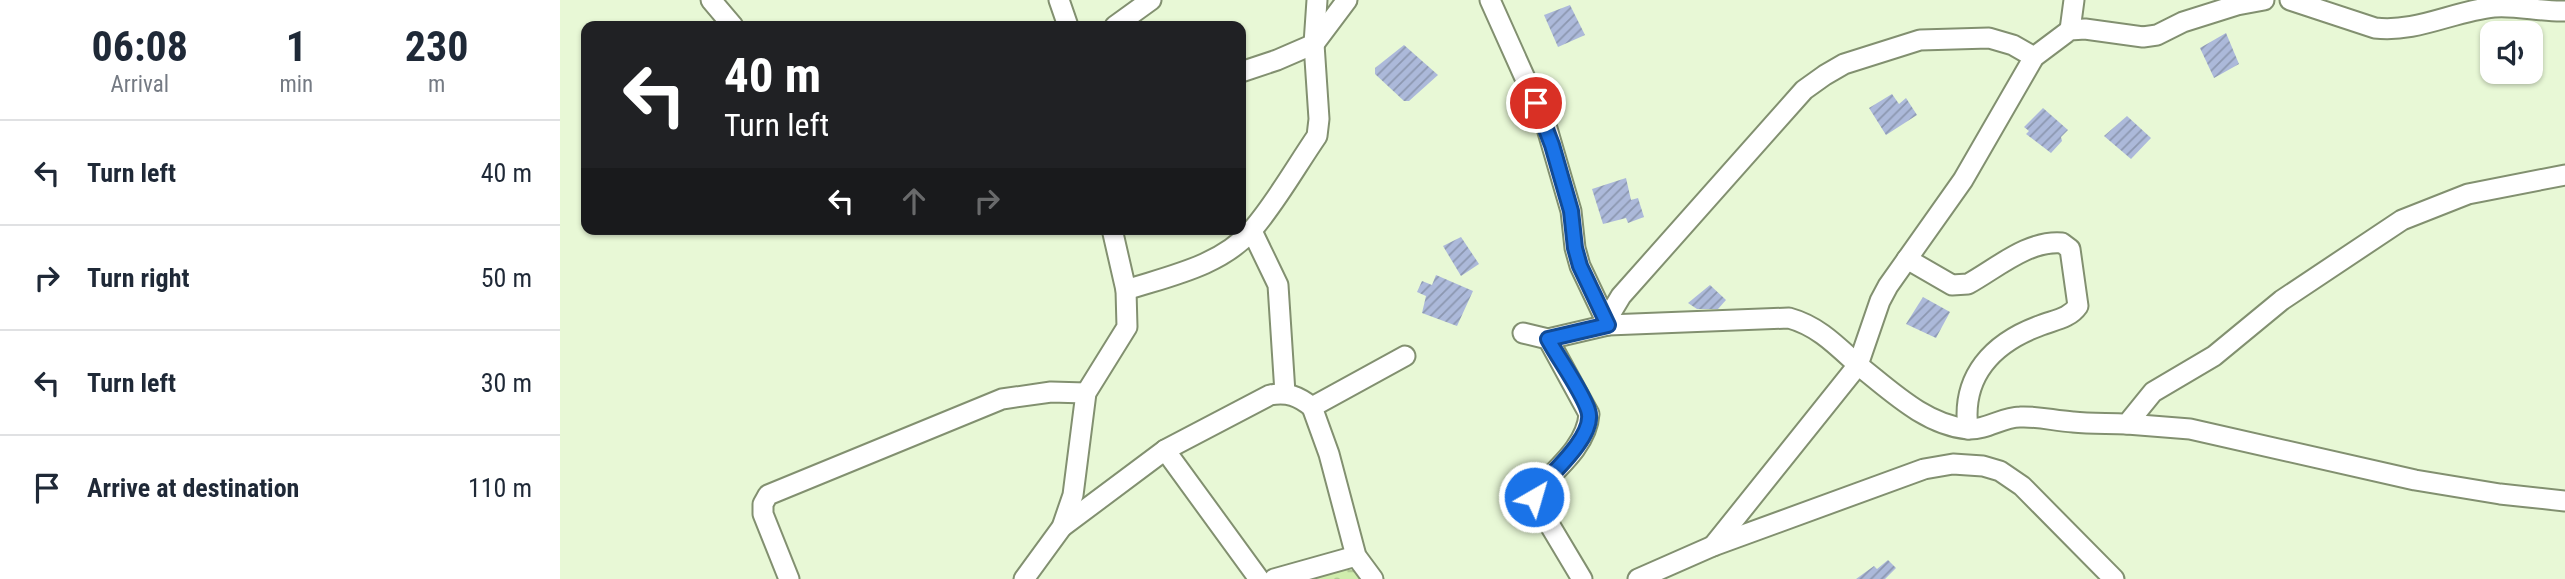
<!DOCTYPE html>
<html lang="en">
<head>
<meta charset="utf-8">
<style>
	:root { --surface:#fff; --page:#f6f6f7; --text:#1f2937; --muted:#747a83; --line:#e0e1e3 }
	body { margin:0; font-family:"Roboto Condensed",sans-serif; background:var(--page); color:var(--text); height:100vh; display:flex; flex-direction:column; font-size:26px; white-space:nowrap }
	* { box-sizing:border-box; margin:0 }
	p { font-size:23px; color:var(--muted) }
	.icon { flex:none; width:38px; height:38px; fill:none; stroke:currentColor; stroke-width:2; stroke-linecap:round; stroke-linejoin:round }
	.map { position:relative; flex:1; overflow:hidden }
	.details { display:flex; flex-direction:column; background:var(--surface); width:560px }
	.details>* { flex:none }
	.top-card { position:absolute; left:21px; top:21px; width:665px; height:214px; border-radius:14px; box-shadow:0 2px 5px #0004; background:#202124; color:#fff; overflow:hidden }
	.fabs { position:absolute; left:1920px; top:21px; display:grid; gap:14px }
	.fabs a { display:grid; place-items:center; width:63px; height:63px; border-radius:14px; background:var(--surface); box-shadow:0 2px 5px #0004; font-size:35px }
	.pin { position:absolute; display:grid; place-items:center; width:60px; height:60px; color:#fff; margin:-30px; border:4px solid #fff; border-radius:50%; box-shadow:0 2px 7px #0007 }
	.me { position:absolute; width:77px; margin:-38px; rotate:38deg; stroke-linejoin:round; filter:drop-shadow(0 0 5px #0008) }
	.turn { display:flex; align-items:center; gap:24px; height:147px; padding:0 28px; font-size:32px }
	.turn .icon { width:91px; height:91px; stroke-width:2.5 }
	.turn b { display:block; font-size:49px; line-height:60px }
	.lanes { display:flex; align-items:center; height:66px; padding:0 28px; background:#0003; justify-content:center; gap:35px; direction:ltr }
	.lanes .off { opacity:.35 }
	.eta { display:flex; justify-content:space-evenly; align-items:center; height:119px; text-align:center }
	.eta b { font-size:42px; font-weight:700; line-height:49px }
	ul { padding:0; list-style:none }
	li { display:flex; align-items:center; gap:21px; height:105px; padding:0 28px; border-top:2px solid var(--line) }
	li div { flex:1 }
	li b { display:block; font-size:26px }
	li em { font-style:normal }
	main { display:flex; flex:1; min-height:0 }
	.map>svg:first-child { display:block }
	.cemetery { fill:url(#cemetery-stones) }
	.building { fill:url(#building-hatch) }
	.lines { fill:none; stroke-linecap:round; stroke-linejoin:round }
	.minor-casing { stroke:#829070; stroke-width:23 }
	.minor { stroke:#fff; stroke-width:19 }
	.route-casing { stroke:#114b97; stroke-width:18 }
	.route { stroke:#1a73e8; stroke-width:12 }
</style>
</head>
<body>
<main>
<section class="details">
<div class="eta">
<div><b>06:08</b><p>Arrival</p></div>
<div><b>1</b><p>min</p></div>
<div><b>230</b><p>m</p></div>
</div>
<ul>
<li><svg class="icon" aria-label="left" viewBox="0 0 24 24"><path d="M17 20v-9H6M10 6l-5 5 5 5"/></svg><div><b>Turn left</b></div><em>40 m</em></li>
<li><svg class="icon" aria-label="right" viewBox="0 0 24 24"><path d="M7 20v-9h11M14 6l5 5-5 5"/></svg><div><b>Turn right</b></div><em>50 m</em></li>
<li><svg class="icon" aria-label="left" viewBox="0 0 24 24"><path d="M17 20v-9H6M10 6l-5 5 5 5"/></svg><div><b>Turn left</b></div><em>30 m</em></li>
<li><svg class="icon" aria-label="arrive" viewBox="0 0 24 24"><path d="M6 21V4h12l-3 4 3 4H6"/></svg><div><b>Arrive at destination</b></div><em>110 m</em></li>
</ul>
</section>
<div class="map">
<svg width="2005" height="579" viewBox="0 0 2005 579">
	<defs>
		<pattern id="cemetery-stones" width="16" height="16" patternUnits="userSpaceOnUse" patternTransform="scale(1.75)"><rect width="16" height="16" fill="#d0edad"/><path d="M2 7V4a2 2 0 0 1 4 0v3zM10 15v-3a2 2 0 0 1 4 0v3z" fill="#b3cc95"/></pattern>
		<pattern id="building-hatch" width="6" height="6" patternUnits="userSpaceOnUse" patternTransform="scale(1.75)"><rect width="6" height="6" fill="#acb9da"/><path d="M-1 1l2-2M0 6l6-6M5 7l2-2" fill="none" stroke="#8c97b0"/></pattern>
	</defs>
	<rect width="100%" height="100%" fill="#e8f8d6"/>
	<path class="cemetery" d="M786,569L803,572L809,579H744Z"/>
	<g class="building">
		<path d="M1010,5L1025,35L998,47L984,15Z"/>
		<path d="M1666,33L1679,64L1654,78L1640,48Z"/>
		<path d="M844,45L878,75L849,101H844L815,74V68Z"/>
		<path d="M1332,94L1339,104L1346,98L1357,115L1326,135L1309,108Z"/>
		<path d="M1483,108L1508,130L1501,137L1502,141L1491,153L1466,134L1469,131L1464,127Z"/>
		<path d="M1567,116L1591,138L1571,159L1544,136Z"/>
		<path d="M1066,178L1071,200L1078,198L1084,217L1068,223L1066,218L1043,224L1032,189Z"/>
		<path d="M901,237L919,264L901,276L883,246Z"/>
		<path d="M876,275L913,291L897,326L862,313L866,296L857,292L862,281L872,285Z"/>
		<path d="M1150,285L1166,300L1158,309H1137L1128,303Z"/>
		<path d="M1363,297L1390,312L1376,338L1346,324Z"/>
		<path d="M1328,560L1336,568L1325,579H1296L1314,566L1317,569Z"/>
	</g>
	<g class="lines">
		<g class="minor-casing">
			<g id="minor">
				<path d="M151,0L173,26"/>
				<path d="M499,0L508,26"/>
				<path d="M930,0L986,125L1011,211L1015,248L1020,266L1048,325L1229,318C1258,326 1276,345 1298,365L1153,546"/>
				<path d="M1704,0L1677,5L1623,22L1597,35L1583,37L1525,29L1510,30L1474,57L1403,180L1328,286L1320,301L1298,365C1330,390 1365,425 1408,429C1427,430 1442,417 1460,417C1478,416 1495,421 1513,422C1531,424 1549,423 1567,424L1593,392L1654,356L1722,300L1842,220L1908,194L2005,175"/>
				<path d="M1730,0L1815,28C1856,33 1894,11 1934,7C1957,5 1981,12 2005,11"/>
				<path d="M555,26L591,0"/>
				<path d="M1510,30L1514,0"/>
				<path d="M681,72L717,60L754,44L787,0"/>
				<path d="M692,231L718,285L725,393"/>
				<path d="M1347,259L1392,285L1408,284C1437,268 1468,240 1502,243L1510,249L1518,306C1509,319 1493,320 1479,326C1433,343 1401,376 1408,429"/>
				<path d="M566,290C609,276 661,266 692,230C715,204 737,165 757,136L759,119L754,44L757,0"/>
				<path d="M963,333L988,339L1048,325L1052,311L1061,296L1244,90L1265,75L1284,64L1360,40L1429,38L1453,45L1474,57"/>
				<path d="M988,339L1029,414C1027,446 995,470 974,493L973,497L1022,579"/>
				<path d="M752,407L769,454L796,556L813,579"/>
				<path d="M1567,424L1630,429L1855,480L1940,494L2005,501"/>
				<path d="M605,450L699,579"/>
				<path d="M502,527L605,450L710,395C728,392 738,396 752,407L845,356"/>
				<path d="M229,579L203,514V504L208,495L442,399L491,392L526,393"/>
				<path d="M464,579L502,527L513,495L526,393L567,327L566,290L552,229"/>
				<path d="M714,579L796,556"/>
				<path d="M1078,579L1153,546L1364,469L1393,464L1423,466L1440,471L1462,486L1554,579"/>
			</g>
		</g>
		<use href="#minor" class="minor"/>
	</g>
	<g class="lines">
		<g class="route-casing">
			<path id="route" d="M974,497V493C990,475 1037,435 1028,410C1022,391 998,358 988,339L1048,325L1020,266L1015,248L1011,211L992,145L976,103"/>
		</g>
		<use href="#route" class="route"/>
	</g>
</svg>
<div class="fabs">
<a><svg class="icon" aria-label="sound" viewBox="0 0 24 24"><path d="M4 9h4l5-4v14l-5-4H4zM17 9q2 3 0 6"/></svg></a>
</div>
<div class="pin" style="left:976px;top:103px;background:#d93025"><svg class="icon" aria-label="arrive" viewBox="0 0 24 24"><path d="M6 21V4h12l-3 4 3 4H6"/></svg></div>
<svg class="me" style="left:974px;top:497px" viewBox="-20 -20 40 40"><circle r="17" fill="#1a73e8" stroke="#fff" stroke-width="3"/><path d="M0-11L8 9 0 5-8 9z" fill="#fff"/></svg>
<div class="top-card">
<div class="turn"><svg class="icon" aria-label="left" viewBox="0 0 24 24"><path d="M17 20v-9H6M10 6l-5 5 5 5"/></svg><div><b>40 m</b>Turn left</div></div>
<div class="lanes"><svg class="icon" aria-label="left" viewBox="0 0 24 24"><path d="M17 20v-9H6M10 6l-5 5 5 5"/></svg><svg class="icon off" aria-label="ahead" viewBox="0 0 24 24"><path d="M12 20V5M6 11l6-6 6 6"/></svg><svg class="icon off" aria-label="right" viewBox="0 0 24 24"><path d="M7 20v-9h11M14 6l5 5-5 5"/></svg></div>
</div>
</div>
</main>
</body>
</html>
